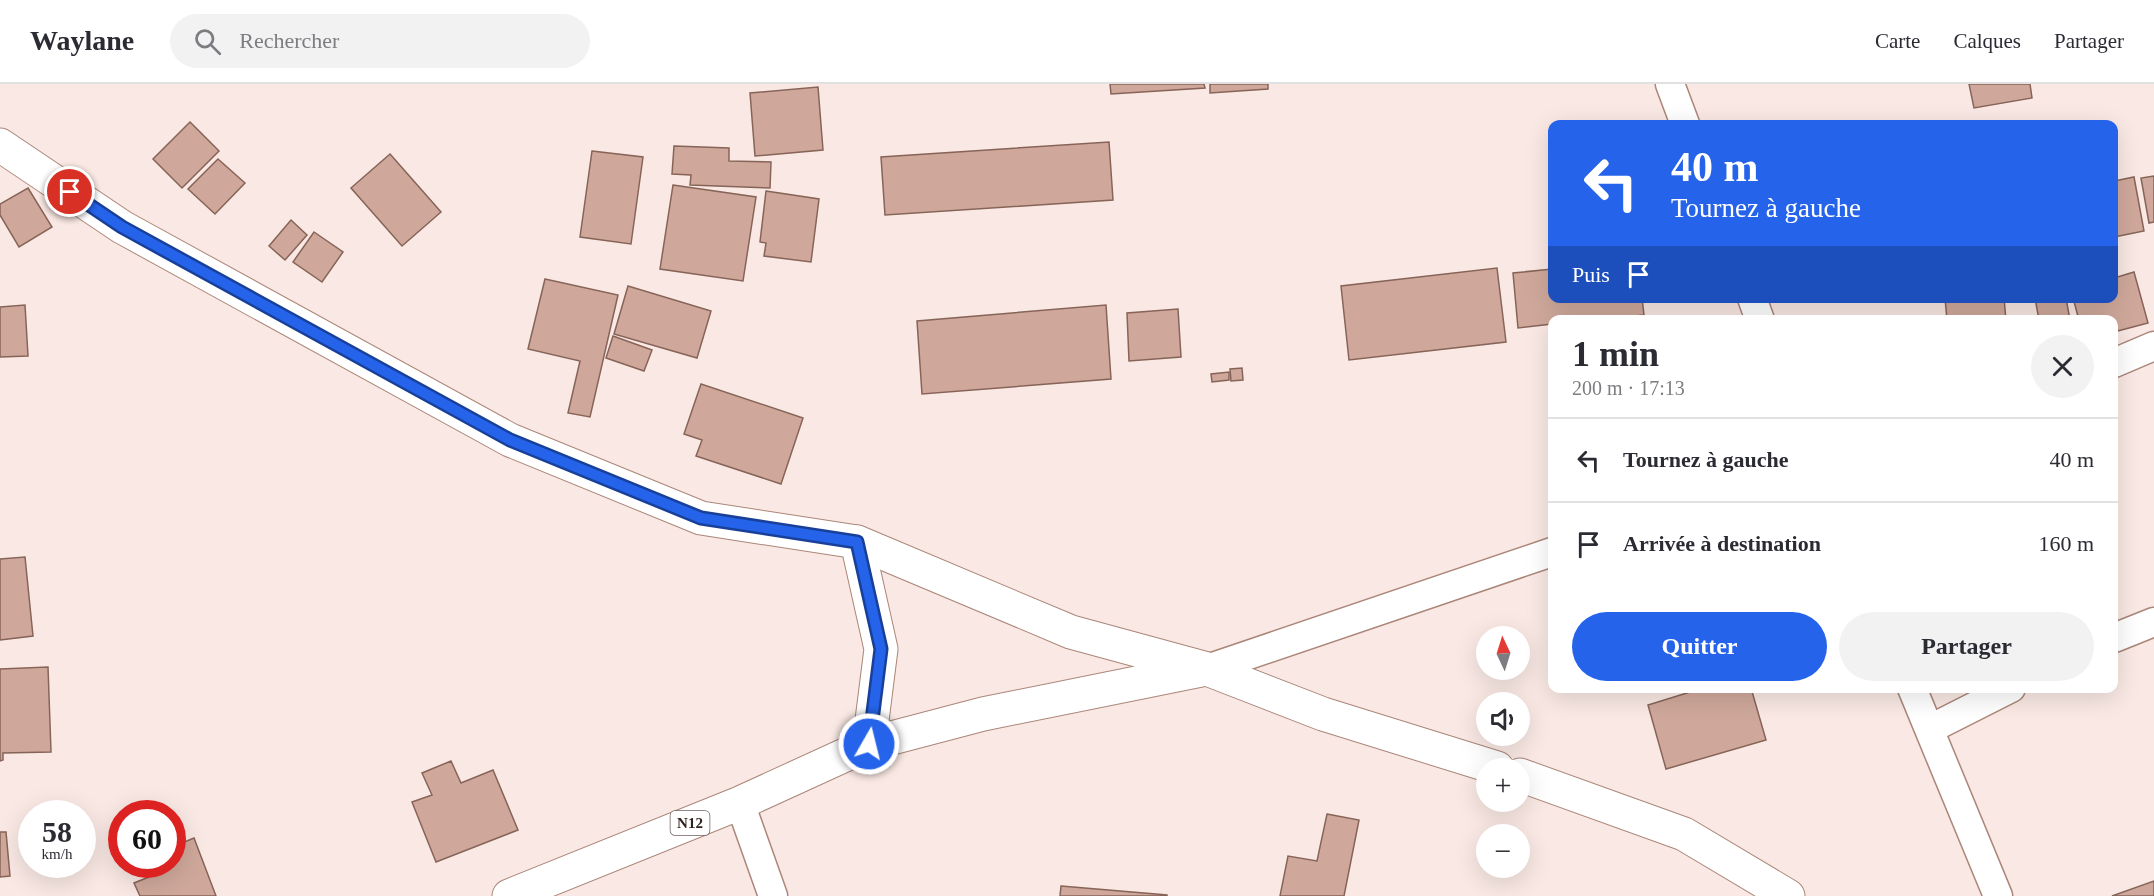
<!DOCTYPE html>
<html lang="fr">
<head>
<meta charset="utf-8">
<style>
	:root { --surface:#fff; --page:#f2f2f3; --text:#2b2b33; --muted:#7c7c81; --line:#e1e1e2; --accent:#2563eb }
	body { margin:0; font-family:"Times New Roman",serif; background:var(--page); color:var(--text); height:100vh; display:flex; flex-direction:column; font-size:22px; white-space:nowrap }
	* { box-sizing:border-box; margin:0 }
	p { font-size:20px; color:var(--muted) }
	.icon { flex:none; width:33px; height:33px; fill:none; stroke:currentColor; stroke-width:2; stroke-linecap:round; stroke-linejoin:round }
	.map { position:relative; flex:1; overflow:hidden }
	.side { position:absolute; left:1548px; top:231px; width:570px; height:378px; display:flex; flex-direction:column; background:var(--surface); border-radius:12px; box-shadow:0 6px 24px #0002 }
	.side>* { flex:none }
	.hud { position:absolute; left:1548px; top:36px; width:570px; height:183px; border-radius:12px; box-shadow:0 6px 24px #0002; background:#2563eb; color:#fff; overflow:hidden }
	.needle { width:39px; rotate:356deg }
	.fabs { position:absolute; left:1476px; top:542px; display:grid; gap:12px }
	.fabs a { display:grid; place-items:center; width:54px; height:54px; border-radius:50%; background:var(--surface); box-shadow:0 6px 24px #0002; font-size:30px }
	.speed { position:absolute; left:18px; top:716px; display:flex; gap:12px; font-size:30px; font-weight:700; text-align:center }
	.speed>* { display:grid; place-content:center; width:78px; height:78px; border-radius:50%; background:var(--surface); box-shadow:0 6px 24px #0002; line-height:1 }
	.speed small { font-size:15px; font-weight:400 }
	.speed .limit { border:9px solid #d22; background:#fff; color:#111 }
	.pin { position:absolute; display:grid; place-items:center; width:51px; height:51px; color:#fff; margin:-26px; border:3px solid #fff; border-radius:50%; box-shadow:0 2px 6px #0007 }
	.me { position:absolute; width:66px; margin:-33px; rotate:8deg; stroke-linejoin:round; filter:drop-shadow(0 0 4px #0008) }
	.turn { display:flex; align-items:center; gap:21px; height:126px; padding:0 24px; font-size:27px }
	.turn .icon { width:78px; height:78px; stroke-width:2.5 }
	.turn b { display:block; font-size:42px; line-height:51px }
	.then { display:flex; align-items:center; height:57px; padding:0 24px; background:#0003; gap:12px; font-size:22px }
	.round { display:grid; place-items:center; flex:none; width:63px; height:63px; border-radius:32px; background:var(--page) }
	.overview { display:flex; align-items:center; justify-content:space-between; height:102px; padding:0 24px }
	h1 { font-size:36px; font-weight:800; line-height:45px }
	.button { display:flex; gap:12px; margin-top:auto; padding:12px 24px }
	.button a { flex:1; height:69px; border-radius:36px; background:var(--accent); color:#fff; font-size:24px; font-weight:800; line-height:69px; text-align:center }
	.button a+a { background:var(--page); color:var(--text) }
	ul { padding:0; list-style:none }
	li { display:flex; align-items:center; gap:18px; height:84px; padding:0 24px; border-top:2px solid var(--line) }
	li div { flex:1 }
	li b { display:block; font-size:22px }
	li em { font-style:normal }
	header { display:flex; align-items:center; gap:36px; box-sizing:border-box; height:84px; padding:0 30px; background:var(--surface); border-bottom:2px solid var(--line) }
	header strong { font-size:28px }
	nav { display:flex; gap:33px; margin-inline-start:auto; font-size:21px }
	.search { width:420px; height:54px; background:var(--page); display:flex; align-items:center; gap:15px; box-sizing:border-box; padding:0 21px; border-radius:33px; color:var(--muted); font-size:22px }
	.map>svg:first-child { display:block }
	.building { fill:#cfa89b; stroke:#876458; stroke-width:1.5 }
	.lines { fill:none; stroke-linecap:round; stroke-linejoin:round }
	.minor-casing { stroke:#ab8679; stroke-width:31 }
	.secondary-casing { stroke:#ab8679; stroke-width:35 }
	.primary-casing { stroke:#ab8679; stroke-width:35 }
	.minor { stroke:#fff; stroke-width:28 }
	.secondary { stroke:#fff; stroke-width:33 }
	.primary { stroke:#fff; stroke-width:33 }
	.route-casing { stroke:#184099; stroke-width:15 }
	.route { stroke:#2563eb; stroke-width:10 }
	.labels { text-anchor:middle; stroke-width:4.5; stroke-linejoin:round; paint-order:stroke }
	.shield { fill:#fff; stroke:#6e6461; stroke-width:1.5 }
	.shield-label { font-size:15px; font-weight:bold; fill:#30221d }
</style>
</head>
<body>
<header>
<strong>Waylane</strong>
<div class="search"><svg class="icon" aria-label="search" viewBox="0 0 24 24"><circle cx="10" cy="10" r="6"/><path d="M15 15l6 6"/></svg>Rechercher</div>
<nav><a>Carte</a><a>Calques</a><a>Partager</a></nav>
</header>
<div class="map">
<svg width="2154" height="812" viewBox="0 0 2154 812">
	<rect width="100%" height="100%" fill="#f9e8e3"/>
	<g class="building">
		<path d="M1110,0H1204L1205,4L1111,10Z"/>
		<path d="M1210,0H1268V5L1210,9Z"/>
		<path d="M1969,0H2030L2032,14L1974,24Z"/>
		<path d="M818,3L823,66L755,72L750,9Z"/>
		<path d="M190,38L219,67L182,104L153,75Z"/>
		<path d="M1109,58L1113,116L885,131L881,73Z"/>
		<path d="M674,62L729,64V77L771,78L770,104L690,101L691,91L672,90Z"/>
		<path d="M592,67L643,73L631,160L580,153Z"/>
		<path d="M390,70L441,128L402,162L351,104Z"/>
		<path d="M218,75L245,99L215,130L188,105Z"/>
		<path d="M2154,92V138L2149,139L2141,94Z"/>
		<path d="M2134,93L2144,147L2114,153V97Z"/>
		<path d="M673,101L756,113L743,197L660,185Z"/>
		<path d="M28,104L52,143L19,163L0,131V120Z"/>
		<path d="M766,107L819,115L811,178L764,172L766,159L760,158Z"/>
		<path d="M291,136L307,151L285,176L269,162Z"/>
		<path d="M314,148L343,168L322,198L293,178Z"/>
		<path d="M1497,184L1506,258L1349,276L1341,202Z"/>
		<path d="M1552,185V214H1642L1644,231L1598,236H1552V240L1518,244L1513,189Z"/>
		<path d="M2134,188L2148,239L2114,248V236H2079L2073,214H2114V194Z"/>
		<path d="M545,195L618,211L590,333L568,329L580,277L528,265Z"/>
		<path d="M628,202L711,227L697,274L614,250Z"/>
		<path d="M1945,214H2004L2006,236H1947Z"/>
		<path d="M2035,214H2066L2070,236H2039Z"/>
		<path d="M25,221L28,272L0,273V223Z"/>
		<path d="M1106,221L1111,295L922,310L917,237Z"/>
		<path d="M1178,225L1181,273L1129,277L1127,229Z"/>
		<path d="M613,252L652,266L644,287L606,274Z"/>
		<path d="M1242,284L1243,296L1231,297L1230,285Z"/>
		<path d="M1229,288V296L1212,298L1211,290Z"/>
		<path d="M701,300L803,334L781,400L696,372L702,356L684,350Z"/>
		<path d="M25,473L33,552L0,556V475Z"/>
		<path d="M48,583L51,668L3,669V676L0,677V585Z"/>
		<path d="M1703,604H1751L1766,656L1666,685L1648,621Z"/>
		<path d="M451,677L461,699L493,686L518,746L436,778L412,718L432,711L422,689Z"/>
		<path d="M1327,730L1359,736L1344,812H1280L1288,772L1317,777Z"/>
		<path d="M0,748H6L10,792L0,793Z"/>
		<path d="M194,754L216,812H140L134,799L154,791L149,780H172V763Z"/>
		<path d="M2154,797V812H2112Z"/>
		<path d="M1061,802L1167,811V812H1060Z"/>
	</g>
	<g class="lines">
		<g class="minor-casing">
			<g id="minor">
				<path d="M1670,0L1685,40"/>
				<path d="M1752,214L1760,236"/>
				<path d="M2114,279L2154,262"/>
				<path d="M2114,554L2154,538"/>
				<path d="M1207,585L1552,468"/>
				<path d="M1912,604L1998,812"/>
				<path d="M1930,645L2011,604"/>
				<path d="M740,719L773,812"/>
			</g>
		</g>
		<g class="secondary-casing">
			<g id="secondary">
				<path d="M857,458L1071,548L1207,585L1323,630L1497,684"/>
				<path d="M869,660L983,630L1201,586"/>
				<path d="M1520,691L1684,750L1788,812"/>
			</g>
		</g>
		<g class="primary-casing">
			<path id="primary" d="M0,61L122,143L510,356L701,434L857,458L881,565L869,660L740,719L509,812"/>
		</g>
		<use href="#minor" class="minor"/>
		<use href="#secondary" class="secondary"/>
		<use href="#primary" class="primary"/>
	</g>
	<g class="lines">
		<g class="route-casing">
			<path id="route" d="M70,108L122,143L510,356L701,434L857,458L881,565L869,660"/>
		</g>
		<use href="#route" class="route"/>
	</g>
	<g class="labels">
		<rect class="shield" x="670.5" y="727" width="39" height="24" rx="4.5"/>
		<g class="shield-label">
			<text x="690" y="744">N12</text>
		</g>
	</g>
</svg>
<div class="fabs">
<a><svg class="needle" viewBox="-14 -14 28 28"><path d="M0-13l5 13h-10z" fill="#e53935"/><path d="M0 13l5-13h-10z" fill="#7c7c81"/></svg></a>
<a><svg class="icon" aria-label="sound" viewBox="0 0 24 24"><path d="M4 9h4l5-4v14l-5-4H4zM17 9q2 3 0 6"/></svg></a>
<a>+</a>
<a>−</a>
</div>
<div class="speed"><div>58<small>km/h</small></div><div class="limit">60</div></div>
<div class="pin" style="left:70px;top:108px;background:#d93025"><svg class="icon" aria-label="arrive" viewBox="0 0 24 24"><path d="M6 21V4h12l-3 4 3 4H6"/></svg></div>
<svg class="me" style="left:869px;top:660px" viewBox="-20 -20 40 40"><circle r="17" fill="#2563eb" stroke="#fff" stroke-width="3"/><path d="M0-11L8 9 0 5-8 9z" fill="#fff"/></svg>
<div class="hud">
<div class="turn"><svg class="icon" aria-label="left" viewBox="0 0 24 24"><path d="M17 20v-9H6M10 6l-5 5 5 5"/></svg><div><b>40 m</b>Tournez à gauche</div></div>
<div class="then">Puis<svg class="icon" aria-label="arrive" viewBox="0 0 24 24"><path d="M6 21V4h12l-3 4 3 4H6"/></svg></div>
</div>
<section class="side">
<div class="overview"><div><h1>1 min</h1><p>200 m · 17:13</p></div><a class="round"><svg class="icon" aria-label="close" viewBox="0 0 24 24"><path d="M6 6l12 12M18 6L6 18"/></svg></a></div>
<ul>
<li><svg class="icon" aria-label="left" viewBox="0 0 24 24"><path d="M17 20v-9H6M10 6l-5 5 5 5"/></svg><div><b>Tournez à gauche</b></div><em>40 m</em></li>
<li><svg class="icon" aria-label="arrive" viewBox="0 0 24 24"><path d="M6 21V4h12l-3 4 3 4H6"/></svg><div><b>Arrivée à destination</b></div><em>160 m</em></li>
</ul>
<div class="button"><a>Quitter</a><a>Partager</a></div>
</section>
</div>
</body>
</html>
